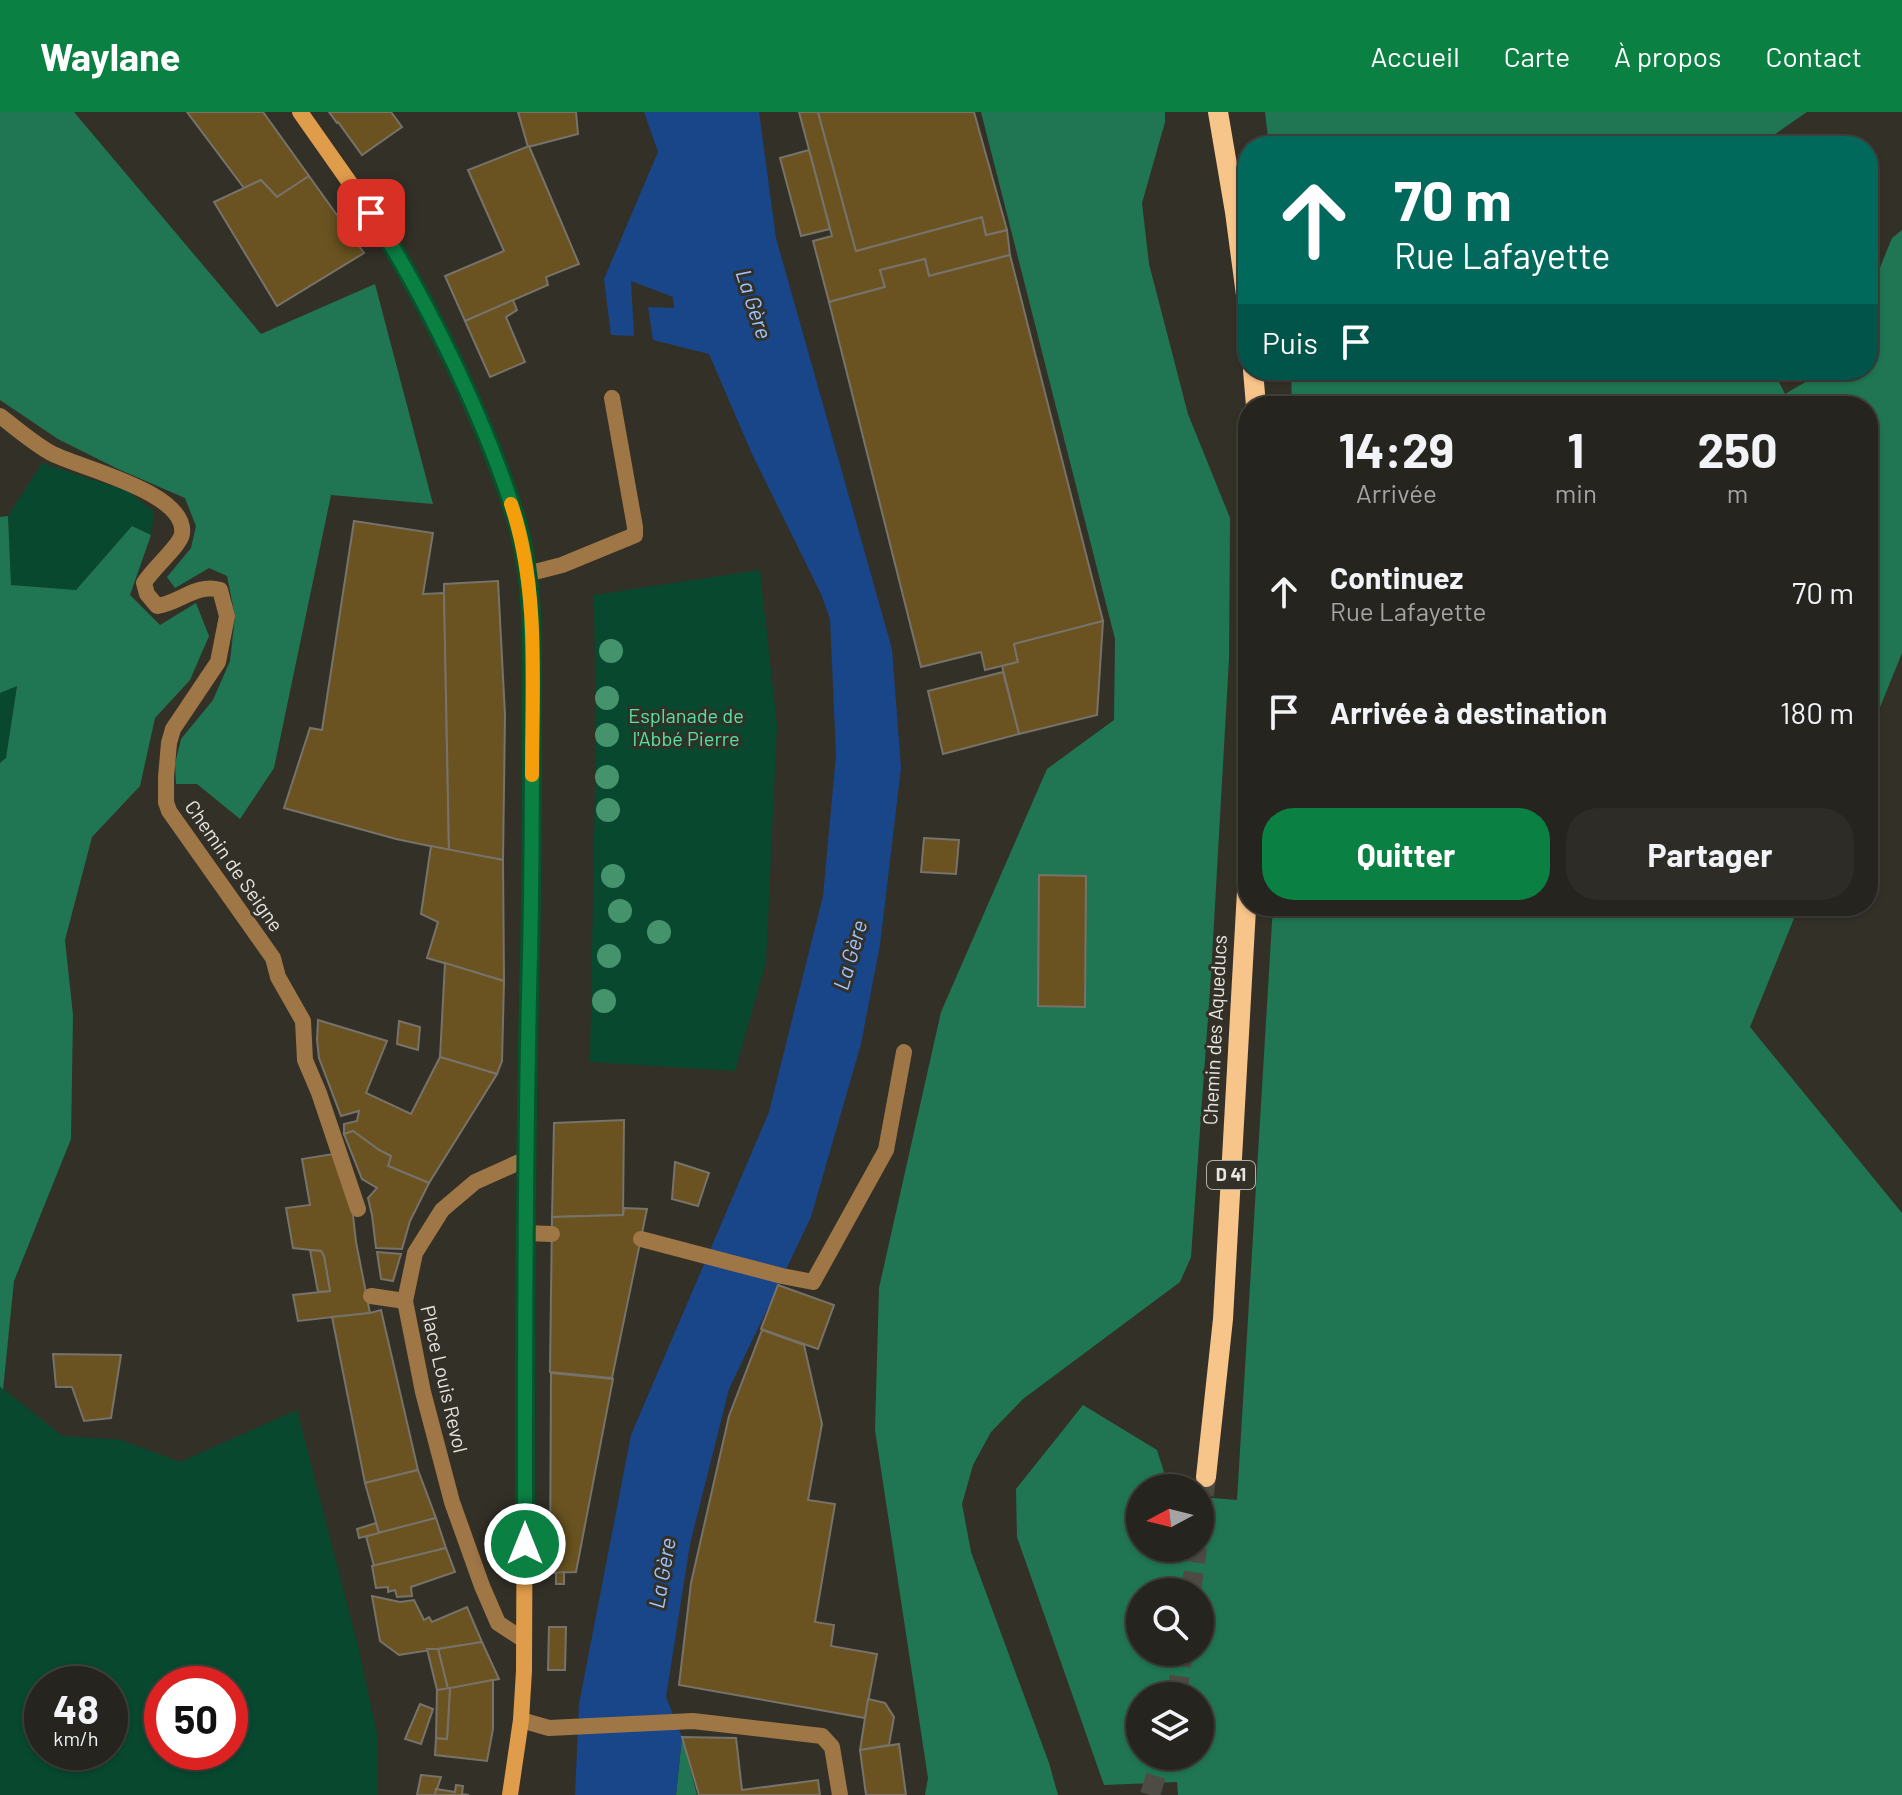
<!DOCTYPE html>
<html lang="fr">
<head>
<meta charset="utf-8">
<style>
	:root { --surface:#26241e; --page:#2e2c27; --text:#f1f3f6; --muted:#a4a4a4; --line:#42413c; --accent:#0b8043 }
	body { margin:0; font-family:Barlow,sans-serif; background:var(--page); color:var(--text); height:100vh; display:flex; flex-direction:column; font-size:30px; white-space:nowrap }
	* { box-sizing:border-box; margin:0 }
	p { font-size:26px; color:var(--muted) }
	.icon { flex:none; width:44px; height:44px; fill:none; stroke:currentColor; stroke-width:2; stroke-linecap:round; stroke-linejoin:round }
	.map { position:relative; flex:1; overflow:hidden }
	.sheet { position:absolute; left:1238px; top:284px; width:640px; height:520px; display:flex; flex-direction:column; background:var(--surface); border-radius:32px; box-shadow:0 2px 6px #0004,0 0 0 2px var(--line) }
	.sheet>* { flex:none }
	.guide { position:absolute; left:1238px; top:24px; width:640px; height:244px; border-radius:32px; box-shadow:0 2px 6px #0004,0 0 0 2px var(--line); background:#00695c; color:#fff; overflow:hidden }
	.needle { width:52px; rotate:263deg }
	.fabs { position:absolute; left:1126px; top:1362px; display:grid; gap:16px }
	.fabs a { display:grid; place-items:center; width:88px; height:88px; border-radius:50%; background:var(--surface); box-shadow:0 2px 6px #0004,0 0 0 2px var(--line); font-size:40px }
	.speed { position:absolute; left:24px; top:1554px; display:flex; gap:16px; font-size:40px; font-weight:700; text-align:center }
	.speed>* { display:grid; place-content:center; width:104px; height:104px; border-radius:50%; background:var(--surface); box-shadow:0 2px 6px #0004,0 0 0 2px var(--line); line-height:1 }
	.speed small { font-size:20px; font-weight:400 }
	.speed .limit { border:12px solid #d22; background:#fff; color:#111 }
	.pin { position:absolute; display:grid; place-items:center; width:68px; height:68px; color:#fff; margin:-34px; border-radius:16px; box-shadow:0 4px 12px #0006 }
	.me { position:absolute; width:88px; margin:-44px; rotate:0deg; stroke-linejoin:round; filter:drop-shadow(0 0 6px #0008) }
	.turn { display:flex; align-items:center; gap:28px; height:168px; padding:0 24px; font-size:36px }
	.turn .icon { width:104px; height:104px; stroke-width:2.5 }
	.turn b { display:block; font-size:56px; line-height:68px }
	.then { display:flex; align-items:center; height:76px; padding:0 24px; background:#0003; gap:16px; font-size:30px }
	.eta { display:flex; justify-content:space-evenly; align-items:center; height:136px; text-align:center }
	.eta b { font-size:48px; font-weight:700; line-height:56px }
	.action { display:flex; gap:16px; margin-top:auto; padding:16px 24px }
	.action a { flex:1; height:92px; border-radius:32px; background:var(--accent); color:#fff; font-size:32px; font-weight:700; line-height:92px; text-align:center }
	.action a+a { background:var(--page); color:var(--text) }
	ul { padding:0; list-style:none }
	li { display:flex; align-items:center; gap:24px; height:120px; padding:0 24px }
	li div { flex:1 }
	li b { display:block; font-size:30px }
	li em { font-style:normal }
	header { display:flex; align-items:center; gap:48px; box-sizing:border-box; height:112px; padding:0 40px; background:var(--accent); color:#fff }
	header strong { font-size:38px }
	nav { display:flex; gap:44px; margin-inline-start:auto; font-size:28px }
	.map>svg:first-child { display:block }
	.green { fill:#07482f; fill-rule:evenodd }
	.forest { fill:#207652; fill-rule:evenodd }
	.water { fill:#194589 }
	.building { fill:#6a5320; stroke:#77726a; stroke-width:2 }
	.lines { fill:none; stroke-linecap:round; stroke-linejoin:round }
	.primary-tunnel { stroke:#4e4b44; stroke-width:20; stroke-dasharray:20 10; stroke-linecap:butt }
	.service { stroke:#9f7646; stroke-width:16 }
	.pedestrian { stroke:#9f7646; stroke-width:16 }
	.minor { stroke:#9f7646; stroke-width:16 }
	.secondary { stroke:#df9c4b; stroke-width:16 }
	.primary { stroke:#f7c48a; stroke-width:20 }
	.tree { fill:#45936d }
	.route-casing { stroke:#07532c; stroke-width:20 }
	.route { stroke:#0b8043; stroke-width:14 }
	.slow { stroke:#f59e0b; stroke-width:14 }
	.labels { text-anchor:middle; stroke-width:6; stroke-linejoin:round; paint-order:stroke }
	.shield { fill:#333028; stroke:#b2afaa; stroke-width:2 }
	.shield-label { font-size:18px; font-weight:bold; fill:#e8e5e1 }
	.park-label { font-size:20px; fill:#53e4a5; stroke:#333028 }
	.street-label { font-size:20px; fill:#e8e5e1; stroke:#333028 }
	.water-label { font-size:22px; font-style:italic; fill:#9ec3fd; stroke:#333028 }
</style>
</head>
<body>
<header>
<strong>Waylane</strong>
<nav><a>Accueil</a><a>Carte</a><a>À propos</a><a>Contact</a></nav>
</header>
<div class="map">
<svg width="1902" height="1683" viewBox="0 0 1902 1683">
	<rect width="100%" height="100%" fill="#333028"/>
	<g class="green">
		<path d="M42,351L128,379L154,400L151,423L132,414L76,478L10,473L8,404Z"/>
		<path d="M760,458L777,614L766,850L735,959L590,950L596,622L594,483Z"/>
		<path d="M17,573L6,647L0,651V581Z"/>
		<path d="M0,1274L62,1324L121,1328L180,1350L297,1298L358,1534L378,1626V1683H0ZM42,1572H110V1640H42ZM162,1572H230V1640H162Z"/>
	</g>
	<g class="forest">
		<path d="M0,0H74L261,222L375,172L433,392L331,383L274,656L240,707L197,672H176L175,652L181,627L213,588L230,549L235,504L227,464L209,456L175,476L167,465L191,436L196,414L185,386L118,357L58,327L0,288Z"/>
		<path d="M981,0H1165V10L1142,91L1149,152L1188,302L1230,406L1229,547L1211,863L1191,1145L1180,1170L1023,1287L991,1320L973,1353L962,1392L971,1440L1049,1651L1058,1683H925L928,1666L875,1318L879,1176L941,900L1047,657L1114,608L1115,527Z"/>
		<path d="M1265,0H1807L1758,34H1269Z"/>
		<path d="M1902,118V541L1868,625V294H1292L1291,258H1773L1785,282L1826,258H1868V185L1892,126Z"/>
		<path d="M8,404L11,473L76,478L132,414L151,423L130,483L160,513L196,491L209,524L190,568L155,606L140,674L92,725L65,828L73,903L71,1027L14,1169L3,1278L0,1274V651L6,646L17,574L0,581V405Z"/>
		<path d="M1273,794H1799L1750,915L1902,1101V1683H1178L1177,1670L1104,1673L1017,1425L1016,1377L1083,1293L1157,1338L1169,1376H1140V1436H1200V1385L1237,1388ZM1200,1480V1540H1140V1480ZM1200,1584V1644H1140V1584Z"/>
		<path d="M682,1625L697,1683H676Z"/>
	</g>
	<path class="water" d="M644,0H759L776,126L892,537L901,656L880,833L861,932L811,1105L729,1277L690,1432L666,1585L682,1625L676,1683H575L579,1592L631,1323L769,1000L823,784L836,643L830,507L821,482L752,342L709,242L653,228L648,195L674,196L673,185L631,169L634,224L611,223L604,167L658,40Z"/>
	<g class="building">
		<path d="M187,0H263L309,64L277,85L261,68L244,76Z"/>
		<path d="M329,0H391L402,15L362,43L338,10L337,11Z"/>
		<path d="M518,0H576L578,22L528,35Z"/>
		<path d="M799,0H818L856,139L982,105L986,123L1007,118L1010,143L929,164L925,147L880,158L885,175L829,190L813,129L832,124Z"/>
		<path d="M818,0H974L1007,118L986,123L982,105L856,139Z"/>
		<path d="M529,34L579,152L546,165L548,173L465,209L445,164L504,139L468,58Z"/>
		<path d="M809,38L830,117L801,124L780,46Z"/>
		<path d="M309,64L364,141L277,194L214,90L261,68L277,85Z"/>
		<path d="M1010,143L1103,509L1014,532L1018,550L985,558L981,540L921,555L829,190L885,175L880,158L925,147L929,164Z"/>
		<path d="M513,188L517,198L506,205L525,250L490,265L465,209Z"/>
		<path d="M354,409L433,421L423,482L444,481L449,738L396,727L284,696L310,616L322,618Z"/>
		<path d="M498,469L505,603L503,748L449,738L444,481V472Z"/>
		<path d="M1103,509L1097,603L1019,622L1002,554L1018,550L1014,532Z"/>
		<path d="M1003,560L1019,622L943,642L928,579Z"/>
		<path d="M924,726L959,728L956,762L921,760Z"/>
		<path d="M431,734L503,748L504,869L427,846L438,810L421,802Z"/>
		<path d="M1039,763L1086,764L1085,895L1038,894Z"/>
		<path d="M445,851L504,869L502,949L497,962L440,945Z"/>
		<path d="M318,908L387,929L366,981L411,1002L440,945L497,962L429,1071L388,1054L391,1044L379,1038L353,1019L344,1022V1012L357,1009L359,999L341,1004L319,946L317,928Z"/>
		<path d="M399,909L420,915L418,938L397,932Z"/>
		<path d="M624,1008L623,1103L552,1105L554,1011Z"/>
		<path d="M353,1019L379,1038L391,1044L388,1054L429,1071L410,1109L402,1137L376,1136L372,1103L368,1086L377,1076L362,1067L344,1022Z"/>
		<path d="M333,1042L352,1094L356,1130L370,1201L298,1209L293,1183L330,1179L324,1144L321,1139L293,1136L286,1096L310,1093L302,1047Z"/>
		<path d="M675,1050L709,1061L698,1094L672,1087Z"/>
		<path d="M624,1096L647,1097L612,1266L550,1260L552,1105L623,1103Z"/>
		<path d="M310,1138L321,1139L324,1144L330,1179L318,1180Z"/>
		<path d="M377,1140L401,1142L393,1169L381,1167Z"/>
		<path d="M778,1173L834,1193L818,1237L761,1217Z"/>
		<path d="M381,1198L418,1358L365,1371L332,1205L370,1201Z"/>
		<path d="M762,1218L804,1233L822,1312L808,1388L835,1392L815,1510L834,1513L831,1534L877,1542L865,1606L679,1573L691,1471L729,1304Z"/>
		<path d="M53,1242L121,1243L111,1306L84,1309L72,1275H56Z"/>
		<path d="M551,1261L613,1267L576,1460L550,1461Z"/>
		<path d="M418,1358L436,1406L379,1421L365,1371Z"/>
		<path d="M436,1406L446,1436L374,1454L366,1424Z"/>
		<path d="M376,1411L379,1421L359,1426L357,1417Z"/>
		<path d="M446,1436L455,1460L411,1475L412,1484L397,1485L395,1478L388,1480V1475L376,1476L372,1454Z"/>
		<path d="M564,1460V1472H556V1461Z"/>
		<path d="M372,1484L400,1490L414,1488L424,1508L429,1505L432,1510L467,1495L482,1530L399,1543L380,1529Z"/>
		<path d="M549,1515H566L565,1558H548Z"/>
		<path d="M482,1530L499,1567L448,1577L438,1537Z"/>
		<path d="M427,1537H438L448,1577L437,1578Z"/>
		<path d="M493,1568V1617L487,1649L435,1643L436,1626L447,1627L450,1576Z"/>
		<path d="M450,1576L447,1627L436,1626L437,1578Z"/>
		<path d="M868,1587L885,1591L894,1605L889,1633L860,1638Z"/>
		<path d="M420,1592L433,1597L421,1632L405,1627Z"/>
		<path d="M682,1625L736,1626L742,1678L818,1668L820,1683H699Z"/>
		<path d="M899,1632L906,1683H866L860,1638Z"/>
		<path d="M421,1663L441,1665L435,1683H417Z"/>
		<path d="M456,1673L463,1674L462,1682L469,1683H435L436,1677L455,1680Z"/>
	</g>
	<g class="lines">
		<g class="primary-tunnel">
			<path d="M1200,1413L1206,1365"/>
			<path d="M1191,1480L1197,1436"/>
			<path d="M1177,1584L1183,1540"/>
			<path d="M1150,1683L1162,1644"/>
		</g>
		<g class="service">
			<path d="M527,462L562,453L635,423V415L612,286"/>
			<path d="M526,1121L552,1122"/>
			<path d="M641,1127L782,1164L813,1170L886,1038L904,940"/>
			<path d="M521,1608L549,1616L693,1609L822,1624L832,1635L840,1683"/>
		</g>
		<g class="pedestrian">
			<path d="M166,690L169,699L273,846L278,865L303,909L305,948L319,981L358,1097"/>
			<path d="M371,1184L405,1189"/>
		</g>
		<g class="minor">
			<path d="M0,304C16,316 33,331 51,341C79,356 188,380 182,422C180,434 152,457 144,471L147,482L157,494C180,491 196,471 220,478L227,504L218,550L173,617L169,631L166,665V690"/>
			<path d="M524,1528L498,1511L482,1474L452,1390L423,1280L405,1189L415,1141L442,1098L475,1070L526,1047"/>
		</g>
		<path class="secondary" d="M300,0L371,101L393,134L421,184L470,285L497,351L518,412L527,462L531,504L533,725L526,1047L524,1559L521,1608L510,1683"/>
		<g class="primary">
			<path d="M1218,0L1235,100L1248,198"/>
			<path d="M1253,258L1256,294"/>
			<path d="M1206,1365L1223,1207L1248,761"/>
		</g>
	</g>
	<g class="tree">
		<circle cx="611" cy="539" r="12"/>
		<circle cx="607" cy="586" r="12"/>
		<circle cx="607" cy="623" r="12"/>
		<circle cx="607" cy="665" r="12"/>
		<circle cx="608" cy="698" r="12"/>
		<circle cx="613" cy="764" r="12"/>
		<circle cx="620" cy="799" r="12"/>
		<circle cx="659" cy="820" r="12"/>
		<circle cx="609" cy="844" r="12"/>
		<circle cx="604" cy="889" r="12"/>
	</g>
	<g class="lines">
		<g class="route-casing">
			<path id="route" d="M371,101C403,149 429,199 454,251C478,302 501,356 517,410C534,470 532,533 532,595C532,677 532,759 530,842C525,1039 525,1235 525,1432"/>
		</g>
		<use href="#route" class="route"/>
		<path class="slow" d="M511,392C540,477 532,575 532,663"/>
	</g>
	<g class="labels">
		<rect class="shield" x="1207" y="1049" width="48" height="28" rx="6"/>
		<g class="shield-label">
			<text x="1231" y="1069">D 41</text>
		</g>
		<g class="park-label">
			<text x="686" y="611">Esplanade de<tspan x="686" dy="23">l'Abbé Pierre</tspan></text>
		</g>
		<g class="street-label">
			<text transform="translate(234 754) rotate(55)" y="7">Chemin de Seigne</text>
			<text transform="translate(1215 918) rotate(-87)" y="7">Chemin des Aqueducs</text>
			<text transform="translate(444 1267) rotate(77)" y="7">Place Louis Revol</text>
		</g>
		<g class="water-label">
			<text transform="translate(754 192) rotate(72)" y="8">La Gère</text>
			<text transform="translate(850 843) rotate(-74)" y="8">La Gère</text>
			<text transform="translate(662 1461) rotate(-80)" y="8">La Gère</text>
		</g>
	</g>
</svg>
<div class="fabs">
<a><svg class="needle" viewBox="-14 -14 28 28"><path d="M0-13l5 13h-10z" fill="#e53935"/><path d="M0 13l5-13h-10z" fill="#a4a4a4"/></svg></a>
<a><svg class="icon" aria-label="search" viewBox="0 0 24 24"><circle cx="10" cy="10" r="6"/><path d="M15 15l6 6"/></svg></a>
<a><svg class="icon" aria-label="layers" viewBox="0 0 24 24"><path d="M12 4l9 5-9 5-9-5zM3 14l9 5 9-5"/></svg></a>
</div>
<div class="speed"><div>48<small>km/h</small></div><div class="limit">50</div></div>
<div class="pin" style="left:371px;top:101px;background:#d93025"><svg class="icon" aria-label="arrive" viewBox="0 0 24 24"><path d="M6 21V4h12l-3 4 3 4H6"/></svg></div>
<svg class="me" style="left:525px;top:1432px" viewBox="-20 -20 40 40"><circle r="17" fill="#0b8043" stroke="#fff" stroke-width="3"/><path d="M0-11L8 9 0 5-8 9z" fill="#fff"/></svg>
<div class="guide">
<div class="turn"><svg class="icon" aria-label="ahead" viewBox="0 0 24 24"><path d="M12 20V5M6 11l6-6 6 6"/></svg><div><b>70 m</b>Rue Lafayette</div></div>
<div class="then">Puis<svg class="icon" aria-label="arrive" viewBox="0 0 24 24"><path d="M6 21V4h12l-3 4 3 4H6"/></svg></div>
</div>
<section class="sheet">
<div class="eta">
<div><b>14:29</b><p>Arrivée</p></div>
<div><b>1</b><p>min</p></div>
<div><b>250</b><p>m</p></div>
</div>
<ul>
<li><svg class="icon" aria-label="ahead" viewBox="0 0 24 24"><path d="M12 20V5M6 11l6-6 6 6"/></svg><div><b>Continuez</b><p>Rue Lafayette</p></div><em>70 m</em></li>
<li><svg class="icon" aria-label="arrive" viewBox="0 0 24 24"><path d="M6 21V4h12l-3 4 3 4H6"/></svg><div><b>Arrivée à destination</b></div><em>180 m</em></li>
</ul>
<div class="action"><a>Quitter</a><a>Partager</a></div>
</section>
</div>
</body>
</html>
